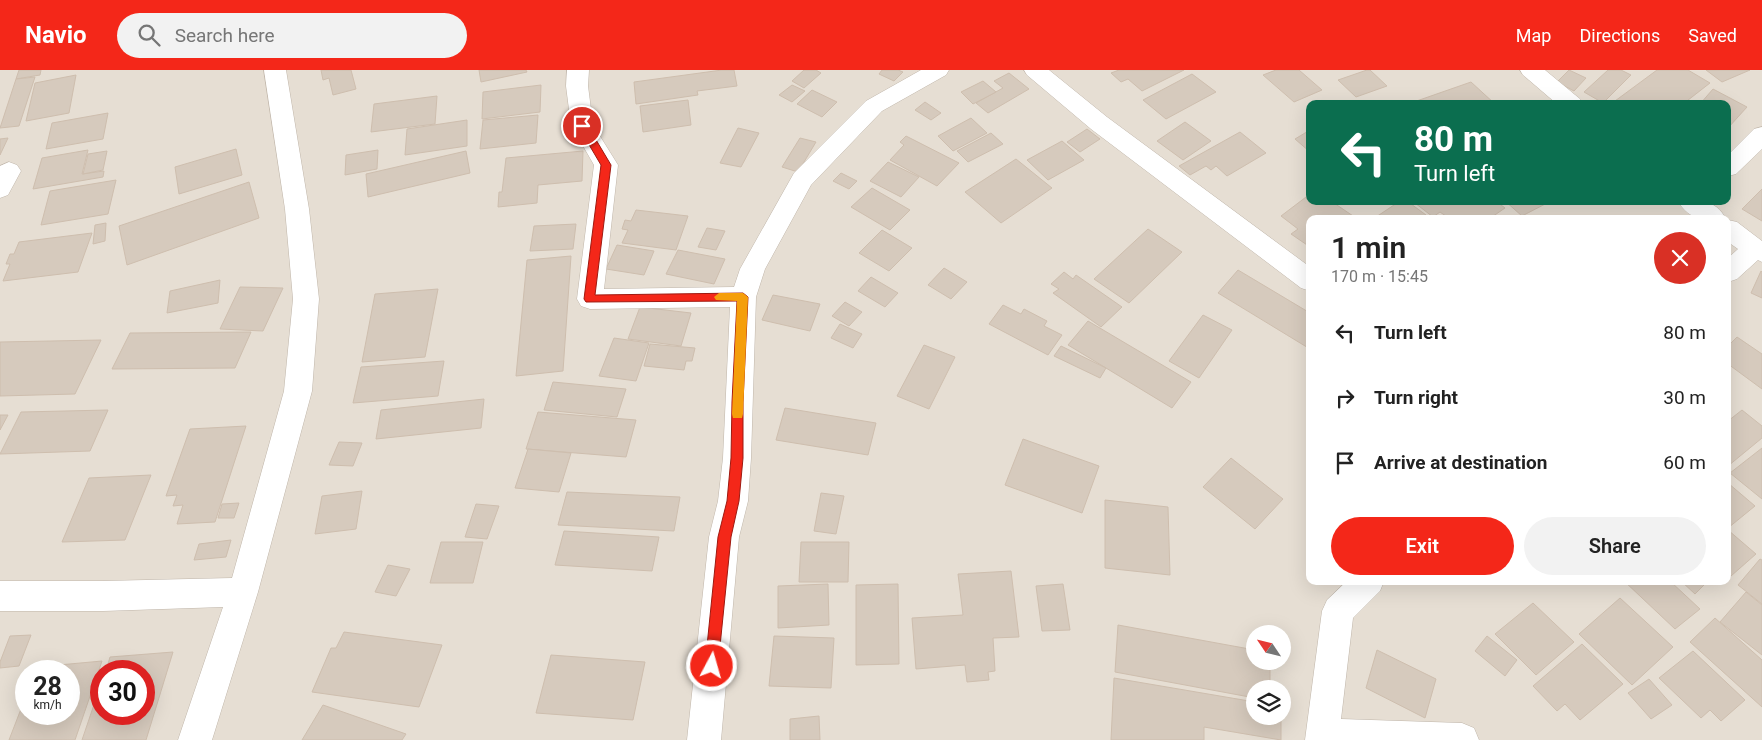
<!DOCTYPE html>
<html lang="en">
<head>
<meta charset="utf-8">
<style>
	:root { --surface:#fff; --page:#f2f2f2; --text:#222; --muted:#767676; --accent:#f42719 }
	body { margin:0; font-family:Roboto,sans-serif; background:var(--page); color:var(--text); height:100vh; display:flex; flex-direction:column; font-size:19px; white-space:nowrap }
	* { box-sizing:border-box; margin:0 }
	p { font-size:16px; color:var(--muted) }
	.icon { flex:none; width:28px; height:28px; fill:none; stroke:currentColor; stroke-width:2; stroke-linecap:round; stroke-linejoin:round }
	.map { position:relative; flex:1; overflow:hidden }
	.panel { position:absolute; left:1306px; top:145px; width:425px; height:370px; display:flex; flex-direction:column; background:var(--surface); border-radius:10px; box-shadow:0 5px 20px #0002 }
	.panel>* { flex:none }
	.guide { position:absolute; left:1306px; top:30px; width:425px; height:105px; border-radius:10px; box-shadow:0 5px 20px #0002; background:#0b6e4f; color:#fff; overflow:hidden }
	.needle { width:32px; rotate:305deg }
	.tools { position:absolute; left:1246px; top:555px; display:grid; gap:10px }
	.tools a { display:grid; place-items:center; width:45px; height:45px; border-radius:50%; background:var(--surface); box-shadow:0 5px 20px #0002; font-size:25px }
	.speed { position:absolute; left:15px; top:590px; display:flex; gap:10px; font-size:25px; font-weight:700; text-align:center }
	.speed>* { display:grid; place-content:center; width:65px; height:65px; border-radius:50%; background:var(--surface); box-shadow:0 5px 20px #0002; line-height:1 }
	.speed small { font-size:12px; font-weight:400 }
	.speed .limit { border:8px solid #d22; background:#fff; color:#111 }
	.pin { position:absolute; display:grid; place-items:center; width:42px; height:42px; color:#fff; margin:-21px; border:2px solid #fff; border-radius:50%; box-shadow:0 1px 5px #0007 }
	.me { position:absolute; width:55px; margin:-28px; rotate:6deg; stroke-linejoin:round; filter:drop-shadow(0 0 4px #0008) }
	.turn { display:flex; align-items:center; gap:18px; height:105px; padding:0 25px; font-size:22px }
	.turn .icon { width:65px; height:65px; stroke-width:2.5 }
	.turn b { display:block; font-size:35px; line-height:42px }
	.round { display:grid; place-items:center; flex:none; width:52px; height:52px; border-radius:26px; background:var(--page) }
	.head { display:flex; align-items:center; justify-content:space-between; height:85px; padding:0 25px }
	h1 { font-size:30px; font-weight:600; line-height:38px }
	.primary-button { display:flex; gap:10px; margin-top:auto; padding:10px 25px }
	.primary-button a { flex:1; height:58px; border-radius:30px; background:var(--accent); color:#fff; font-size:20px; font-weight:600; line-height:58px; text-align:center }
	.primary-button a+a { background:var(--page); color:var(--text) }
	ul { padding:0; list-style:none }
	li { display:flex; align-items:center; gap:15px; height:65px; padding:0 25px }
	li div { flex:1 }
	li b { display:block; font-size:19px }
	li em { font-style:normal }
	header { display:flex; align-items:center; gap:30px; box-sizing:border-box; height:70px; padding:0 25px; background:var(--accent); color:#fff }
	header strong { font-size:24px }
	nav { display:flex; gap:28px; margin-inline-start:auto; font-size:18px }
	.search { width:350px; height:45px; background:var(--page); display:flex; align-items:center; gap:12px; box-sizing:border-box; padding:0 18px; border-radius:28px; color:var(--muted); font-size:19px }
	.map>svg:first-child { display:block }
	.residential { fill:#e6ded3; fill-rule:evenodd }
	.building { fill:#d6cabd; stroke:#cebeae }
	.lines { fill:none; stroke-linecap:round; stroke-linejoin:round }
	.minor-casing { stroke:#c0b6aa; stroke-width:1 }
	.minor { fill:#fff; fill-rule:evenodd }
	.route { fill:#f42719; stroke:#9f1910 }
	.slow { fill:#f59e0b }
</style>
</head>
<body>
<header>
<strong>Navio</strong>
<div class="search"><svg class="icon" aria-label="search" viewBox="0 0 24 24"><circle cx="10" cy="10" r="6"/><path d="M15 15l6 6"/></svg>Search here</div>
<nav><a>Map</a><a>Directions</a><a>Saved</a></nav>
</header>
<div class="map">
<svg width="1762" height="670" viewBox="0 0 1762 670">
	<rect width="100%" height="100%" fill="#f2ede5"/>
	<path class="residential" d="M0,0H1762V670H0ZM1310,34H1728V131H1310ZM1310,149H1728V511H1310ZM1255,564H1282V591H1255ZM26,601H69V644H26ZM101,601H144V644H101ZM1255,619H1282V646H1255Z"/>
	<g class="building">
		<path d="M19,0H41L40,5L16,9Z"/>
		<path d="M321,0H351L356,19L333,25L329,8L323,10Z"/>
		<path d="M479,0H526L527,2L481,12Z"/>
		<path d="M722,0H734L737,16L697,21L698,25L636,34L634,12Z"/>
		<path d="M804,0H816L821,3L804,18L792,11Z"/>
		<path d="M882,0H898L903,2L894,11L879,4Z"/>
		<path d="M1119,0H1184L1142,21L1128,9L1121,12L1111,3Z"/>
		<path d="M1276,0H1299L1322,20L1294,32L1263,5Z"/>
		<path d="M1367,0H1370L1387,16L1356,27L1338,10Z"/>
		<path d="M1569,0L1586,8L1574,21L1557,12Z"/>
		<path d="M1608,0H1621L1631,5L1603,33L1584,22Z"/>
		<path d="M1657,0H1688L1710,13L1683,34H1619L1615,31Z"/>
		<path d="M1706,0H1750L1722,12Z"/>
		<path d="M1009,3L1029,19L988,43L976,33L1003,18L994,11Z"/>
		<path d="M1192,4L1216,22L1166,49L1143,30Z"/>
		<path d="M76,5L69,43L26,51L35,13Z"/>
		<path d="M35,7L19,56L0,58L16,9Z"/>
		<path d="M983,11L996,22L973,34L961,22Z"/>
		<path d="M1471,12L1495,34H1408Z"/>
		<path d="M541,15L540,42L482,49L483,22Z"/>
		<path d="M792,15L805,21L792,32L779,25Z"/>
		<path d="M1713,19L1747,37L1728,58V34H1700Z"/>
		<path d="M812,20L837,32L822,47L797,34Z"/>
		<path d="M437,26L435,54L371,62L374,34Z"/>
		<path d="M688,30L691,55L643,62L640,36Z"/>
		<path d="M925,32L941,43L931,50L915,40Z"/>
		<path d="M108,43L103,69L46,79L52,53Z"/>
		<path d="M538,45L536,73L480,79L483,50Z"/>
		<path d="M971,48L987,63L953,81L938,66Z"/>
		<path d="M467,50V76L405,85L407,59Z"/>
		<path d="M1185,52L1211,71L1183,90L1157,71Z"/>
		<path d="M738,58L759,63L741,97L720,93Z"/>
		<path d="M1087,59L1100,69L1080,82L1067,72Z"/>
		<path d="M1310,60V82L1295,69Z"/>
		<path d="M1240,62L1266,83L1227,106L1216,96L1211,100L1206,96L1190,105L1179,96Z"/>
		<path d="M991,63L1003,74L968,92L957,81Z"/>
		<path d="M906,66L959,93L937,116L890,90L904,75L900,72Z"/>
		<path d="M8,68L0,85V69Z"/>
		<path d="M800,68L816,72L798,102L782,97Z"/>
		<path d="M1062,71L1084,90L1048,110L1027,90Z"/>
		<path d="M236,79L242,105L179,124L175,97Z"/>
		<path d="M88,80L82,104L104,101L103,107L33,119L42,88Z"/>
		<path d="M378,80L377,99L345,105L346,85Z"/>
		<path d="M107,81L103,100L83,104L88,84Z"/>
		<path d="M466,81L470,103L368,127L366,104Z"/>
		<path d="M583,81L582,111L538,115L537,133L498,137L499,122H502L506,88Z"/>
		<path d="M1016,89L1052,118L1001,153L965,122Z"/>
		<path d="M888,92L919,107L901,127L870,111Z"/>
		<path d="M841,103L857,111L849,119L833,111Z"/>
		<path d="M116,110L108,144L41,155L50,121Z"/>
		<path d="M249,112L259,148L127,195L119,156Z"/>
		<path d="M872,118L910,140L890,160L851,137Z"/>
		<path d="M1762,119V151L1742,139Z"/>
		<path d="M1310,124V131H1331L1356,148L1310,149V177L1291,164L1298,159L1281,146Z"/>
		<path d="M1400,131H1407L1426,145L1421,149H1373Z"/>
		<path d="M1418,131H1496L1505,138L1489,149H1450L1440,142L1433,147L1415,133Z"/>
		<path d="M1505,131H1551L1522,146Z"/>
		<path d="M636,140L688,146L676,180L622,173L628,160L622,159L625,150L631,151Z"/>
		<path d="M106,153L105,171L93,174L95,155Z"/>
		<path d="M576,154L573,179L530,181L534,156Z"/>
		<path d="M707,158L725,161L716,180L698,177Z"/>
		<path d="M1148,159L1182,182L1129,233L1094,209Z"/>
		<path d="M882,160L912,178L889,201L859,183Z"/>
		<path d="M92,163L78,202L3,211L10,194H6L10,184H14L19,172Z"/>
		<path d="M617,175L654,181L644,205L606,199Z"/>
		<path d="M678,180L725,189L714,214L666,204Z"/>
		<path d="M571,186L563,301L516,306L527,190Z"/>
		<path d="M944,198L967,212L951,229L928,215Z"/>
		<path d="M1238,200L1310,243V279L1218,223Z"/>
		<path d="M1761,201L1762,202V228L1751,223Z"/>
		<path d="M1064,202L1073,209L1076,205L1122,237L1101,257L1053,223L1059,219L1051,214Z"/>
		<path d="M871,207L898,223L885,237L858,221Z"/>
		<path d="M220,210L218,233L167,243L170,221Z"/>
		<path d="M240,217L283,218L263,261L220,259Z"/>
		<path d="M438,219L425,287L362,292L375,224Z"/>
		<path d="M773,225L820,234L810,261L762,250Z"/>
		<path d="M845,232L862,242L849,256L832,246Z"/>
		<path d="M1003,235L1021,244L1024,239L1047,251L1044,256L1062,265L1048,285L989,254Z"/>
		<path d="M640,237L691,243L681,276L628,269Z"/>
		<path d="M1203,245L1232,260L1199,308L1169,291Z"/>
		<path d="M1088,251L1191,312L1172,338L1068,275Z"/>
		<path d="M840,254L862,264L853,278L831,268Z"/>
		<path d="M251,262L235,298L112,299L130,263Z"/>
		<path d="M1737,267L1762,284V319L1728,294V276Z"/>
		<path d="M614,268L649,273L636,311L599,306Z"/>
		<path d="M101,270L75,324L0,326V272Z"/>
		<path d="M650,274L695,278L692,291H686L684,300L644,296Z"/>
		<path d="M924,275L955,287L929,339L897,326Z"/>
		<path d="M1061,276L1106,298L1100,308L1054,286Z"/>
		<path d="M444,291L438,326L353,333L361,297Z"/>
		<path d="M553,312L626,319L617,347L544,340Z"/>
		<path d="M484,329L481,358L376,369L381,340Z"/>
		<path d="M785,338L876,353L868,385L776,370Z"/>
		<path d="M108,340L90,381L0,384L21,342Z"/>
		<path d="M1742,340L1762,356V368L1728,396V351Z"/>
		<path d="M538,342L636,350L626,387L526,379Z"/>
		<path d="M0,345H8L0,360Z"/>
		<path d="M246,356L215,452L177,454L183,435L173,436L177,425L166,426L190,359Z"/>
		<path d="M1023,369L1099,396L1082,443L1005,415Z"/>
		<path d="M339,372L362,373L353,396L329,395Z"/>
		<path d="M1762,378V429L1730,403Z"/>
		<path d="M528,379L571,383L559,422L515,418Z"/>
		<path d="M1231,388L1283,429L1255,459L1203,417Z"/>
		<path d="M151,405L125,470L62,472L89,408Z"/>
		<path d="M1728,413L1755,436L1728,458Z"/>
		<path d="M362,421L356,459L315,464L322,426Z"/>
		<path d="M567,422L680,427L674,461L558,455Z"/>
		<path d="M821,423L844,426L836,464L814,461Z"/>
		<path d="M1105,430L1168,437L1170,505L1105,498Z"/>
		<path d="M239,433L234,448H218L222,434Z"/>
		<path d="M476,434L499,436L487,469L465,467Z"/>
		<path d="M1728,460L1756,484L1731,506L1728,503Z"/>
		<path d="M564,461L659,467L652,501L555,495Z"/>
		<path d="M231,470L226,487L194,490L199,474Z"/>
		<path d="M441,472H483L473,513H430Z"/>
		<path d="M801,472H849L848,512H799Z"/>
		<path d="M1760,489L1762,490V534L1738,515Z"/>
		<path d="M388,495L410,499L396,526L375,522Z"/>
		<path d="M1011,501L1019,567L993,568L995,601L988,602L989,610L967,612L965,595L916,599L912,548L963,545L958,504Z"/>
		<path d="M1624,511H1670L1700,539L1675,559Z"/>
		<path d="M1681,511H1708L1695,524Z"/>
		<path d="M828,514L829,555L778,558V516Z"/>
		<path d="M898,514L899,594L856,595V515Z"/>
		<path d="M1063,514L1070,560L1042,561L1036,516Z"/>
		<path d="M1746,522L1762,535V585L1720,552Z"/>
		<path d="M1620,528L1673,577L1632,615L1579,564Z"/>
		<path d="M1533,533L1574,572L1536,605L1495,564Z"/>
		<path d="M1715,548L1762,590V637L1690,572Z"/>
		<path d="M1118,555L1255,580V591H1270V619H1255V628L1115,602Z"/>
		<path d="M344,562L442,575L419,637L312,622L331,578H336Z"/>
		<path d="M31,565L19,596L0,598V592L10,566Z"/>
		<path d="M774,566L834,568L831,618L769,616Z"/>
		<path d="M1487,566L1517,590L1505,606L1475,581Z"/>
		<path d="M1582,574L1623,614L1580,650L1565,634L1557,641L1533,616Z"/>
		<path d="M1377,580L1436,609L1425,648L1366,618Z"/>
		<path d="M1693,581L1745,630L1721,651L1710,640L1701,648L1659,608Z"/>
		<path d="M173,582L146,670H82L101,614V644H144V601H106L110,587Z"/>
		<path d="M551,585L645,592L633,650L536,643Z"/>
		<path d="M102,591L75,670H9L26,626V644H69V601H36L37,597Z"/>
		<path d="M1114,608L1255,632V646H1281V670L1204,657V670H1111Z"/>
		<path d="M1649,609L1672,635L1651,649L1628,623Z"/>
		<path d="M323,635L406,664L402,670H302Z"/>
		<path d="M819,646L820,670H790V649Z"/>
	</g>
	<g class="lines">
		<g class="minor-casing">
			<g id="minor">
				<path d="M264,0H286L309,139L319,229L312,321L258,522L212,670H178L223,537L103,541H0V511H103L232,508L284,321L293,229L285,139Z"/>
				<path d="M567,0H589L588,16L593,55L618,95L604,219L734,217L740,199L794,103L866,31L921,0H949L946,5L882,41L811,115L765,199L756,227L751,388L748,431L739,467L721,670H687L709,467L718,431L723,388L730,237L590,239L581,236L577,229L594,95L571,55L566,16Z"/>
				<path d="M1024,0H1049L1107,47L1310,197V221L1301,218L1091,59L1027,5Z"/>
				<path d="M1520,0H1545L1580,29L1583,34H1557L1523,5Z"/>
				<path d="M1762,57V79L1736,104L1728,106V85L1754,59Z"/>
				<path d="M9,92L17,95L21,101L8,125L0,128V96Z"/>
				<path d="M1678,131C1698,131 1715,128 1726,149C1706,149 1690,152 1678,131Z"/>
				<path d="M1728,150L1737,152L1762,171V192L1758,190L1737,209L1728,212V188L1738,179L1728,172Z"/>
				<path d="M1347,511H1384L1380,521L1353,548L1341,649L1462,653L1474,658L1479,670H1305L1322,541L1327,530Z"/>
			</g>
		</g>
		<use href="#minor" class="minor"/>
	</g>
	<path class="route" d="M582,52L586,53L611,95L595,225L743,223L748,227L743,332V388L739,431L731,467L718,596L716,601L712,603L707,601L705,596L718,467L727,431L731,388L732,332L737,231L586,232L584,229L601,95L578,56Z"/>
	<path class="slow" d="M719,223H743L748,227L743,344L742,348H733L732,344L737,231L716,230L714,227Z"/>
</svg>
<div class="tools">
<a><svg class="needle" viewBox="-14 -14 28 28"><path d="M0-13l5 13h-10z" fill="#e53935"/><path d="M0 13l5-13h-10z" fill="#767676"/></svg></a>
<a><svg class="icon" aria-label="layers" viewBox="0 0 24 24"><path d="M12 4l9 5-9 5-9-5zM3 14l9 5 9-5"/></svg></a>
</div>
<div class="speed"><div>28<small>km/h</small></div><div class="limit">30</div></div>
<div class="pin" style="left:582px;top:56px;background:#d93025"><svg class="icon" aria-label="arrive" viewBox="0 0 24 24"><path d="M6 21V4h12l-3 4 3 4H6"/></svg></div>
<svg class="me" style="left:712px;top:596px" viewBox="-20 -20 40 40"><circle r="17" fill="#f42719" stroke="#fff" stroke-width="3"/><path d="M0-11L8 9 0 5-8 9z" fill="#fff"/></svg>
<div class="guide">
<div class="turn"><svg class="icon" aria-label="left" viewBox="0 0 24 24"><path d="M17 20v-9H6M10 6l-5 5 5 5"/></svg><div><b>80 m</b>Turn left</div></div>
</div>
<section class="panel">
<div class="head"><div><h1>1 min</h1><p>170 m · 15:45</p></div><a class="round" style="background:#d93025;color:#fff"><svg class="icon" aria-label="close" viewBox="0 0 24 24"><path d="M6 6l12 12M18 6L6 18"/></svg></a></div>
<ul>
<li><svg class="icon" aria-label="left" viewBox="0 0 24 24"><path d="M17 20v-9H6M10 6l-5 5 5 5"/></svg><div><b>Turn left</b></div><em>80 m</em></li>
<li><svg class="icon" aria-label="right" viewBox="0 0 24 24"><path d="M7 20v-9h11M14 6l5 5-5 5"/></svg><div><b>Turn right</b></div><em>30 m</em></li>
<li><svg class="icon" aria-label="arrive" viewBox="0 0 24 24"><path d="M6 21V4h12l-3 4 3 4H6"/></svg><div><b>Arrive at destination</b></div><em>60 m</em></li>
</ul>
<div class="primary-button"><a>Exit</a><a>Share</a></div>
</section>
</div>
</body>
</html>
